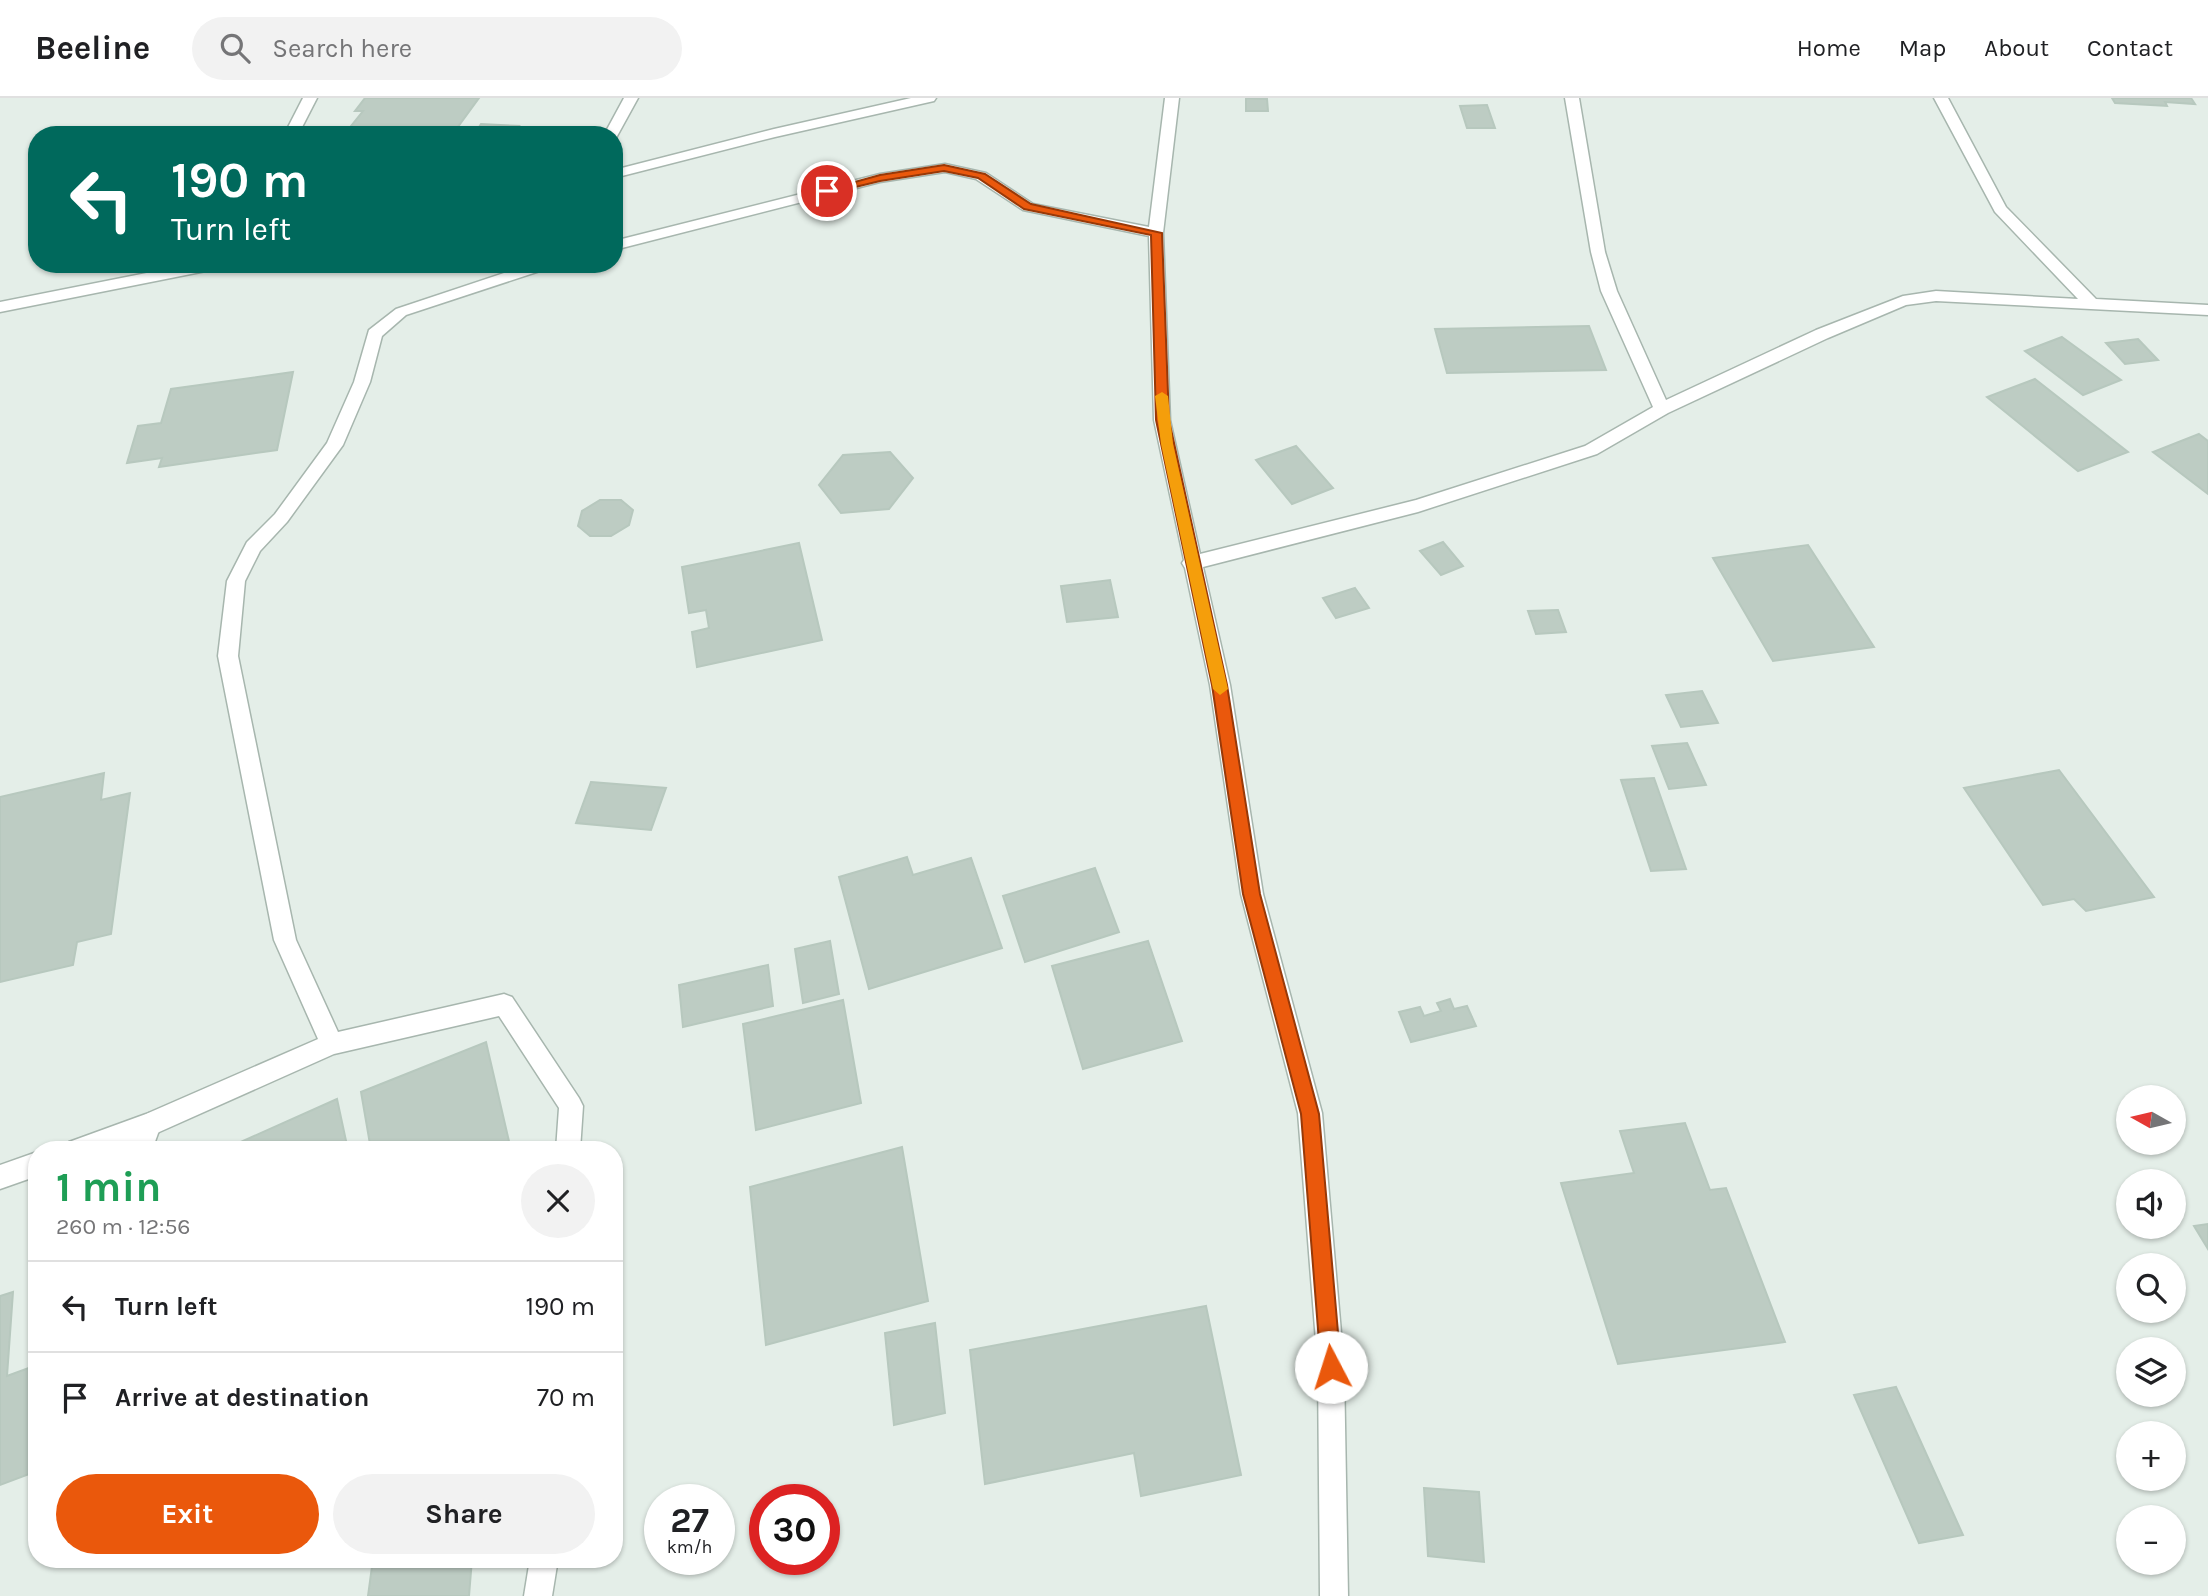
<!DOCTYPE html>
<html lang="en">
<head>
<meta charset="utf-8">
<style>
	:root { --surface:#fff; --page:#f2f2f2; --text:#202124; --muted:#757577; --line:#e0e0e0; --accent:#ea580c }
	body { margin:0; font-family:Karla,sans-serif; background:var(--page); color:var(--text); height:100vh; display:flex; flex-direction:column; font-size:26px; white-space:nowrap }
	* { box-sizing:border-box; margin:0 }
	p { font-size:23px; color:var(--muted) }
	.icon { flex:none; width:38px; height:38px; fill:none; stroke:currentColor; stroke-width:2; stroke-linecap:round; stroke-linejoin:round }
	.map { position:relative; flex:1; overflow:hidden }
	.drawer { position:absolute; left:28px; top:1043px; width:595px; height:427px; display:flex; flex-direction:column; background:var(--surface); border-radius:28px; box-shadow:0 2px 5px #0004 }
	.drawer>* { flex:none }
	.top-card { position:absolute; left:28px; top:28px; width:595px; height:147px; border-radius:28px; box-shadow:0 2px 5px #0004; background:#00695c; color:#fff; overflow:hidden }
	.needle { width:46px; rotate:278deg }
	.tools { position:absolute; left:2116px; top:987px; display:grid; gap:14px }
	.tools a { display:grid; place-items:center; width:70px; height:70px; border-radius:50%; background:var(--surface); box-shadow:0 2px 5px #0004; font-size:35px }
	.speed { position:absolute; left:644px; top:1386px; display:flex; gap:14px; font-size:35px; font-weight:700; text-align:center }
	.speed>* { display:grid; place-content:center; width:91px; height:91px; border-radius:50%; background:var(--surface); box-shadow:0 2px 5px #0004; line-height:1 }
	.speed small { font-size:18px; font-weight:400 }
	.speed .limit { border:10px solid #d22; background:#fff; color:#111 }
	.pin { position:absolute; display:grid; place-items:center; width:60px; height:60px; color:#fff; margin:-30px; border:4px solid #fff; border-radius:50%; box-shadow:0 2px 7px #0007 }
	.me { position:absolute; width:77px; margin:-38px; rotate:355deg; stroke-linejoin:round; filter:drop-shadow(0 0 5px #0008) }
	.turn { display:flex; align-items:center; gap:24px; height:147px; padding:0 28px; font-size:32px }
	.turn .icon { width:91px; height:91px; stroke-width:2.5 }
	.turn b { display:block; font-size:49px; line-height:60px }
	.round { display:grid; place-items:center; flex:none; width:74px; height:74px; border-radius:37px; background:var(--page) }
	.headline { display:flex; align-items:center; justify-content:space-between; height:119px; padding:0 28px }
	h1 { font-size:42px; font-weight:700; line-height:52px; color:#1e9e55 }
	.button { display:flex; gap:14px; margin-top:auto; padding:14px 28px }
	.button a { flex:1; height:80px; border-radius:42px; background:var(--accent); color:#fff; font-size:28px; font-weight:700; line-height:80px; text-align:center }
	.button a+a { background:var(--page); color:var(--text) }
	ul { padding:0; list-style:none }
	li { display:flex; align-items:center; gap:21px; height:91px; padding:0 28px; border-top:2px solid var(--line) }
	li div { flex:1 }
	li b { display:block; font-size:26px }
	li em { font-style:normal }
	header { display:flex; align-items:center; gap:42px; box-sizing:border-box; height:98px; padding:0 35px; background:var(--surface); border-bottom:2px solid var(--line) }
	header strong { font-size:33px }
	nav { display:flex; gap:38px; margin-inline-start:auto; font-size:24px }
	.search { width:490px; height:63px; background:var(--page); display:flex; align-items:center; gap:18px; box-sizing:border-box; padding:0 24px; border-radius:38px; color:var(--muted); font-size:26px }
	.map>svg:first-child { display:block }
	.building { fill:#bdccc3; stroke:#b7c8be; stroke-width:2 }
	.lines { fill:none; stroke-linecap:round; stroke-linejoin:round }
	.service-casing { stroke:#a7b6ae; stroke-width:3 }
	.minor-casing { stroke:#a7b6ae; stroke-width:3 }
	.service { fill:#fff; fill-rule:evenodd }
	.minor { fill:#fff; fill-rule:evenodd }
	.route { fill:#ea580c; stroke:#983908; stroke-width:2 }
	.slow { fill:#f59e0b }
</style>
</head>
<body>
<header>
<strong>Beeline</strong>
<div class="search"><svg class="icon" aria-label="search" viewBox="0 0 24 24"><circle cx="10" cy="10" r="6"/><path d="M15 15l6 6"/></svg>Search here</div>
<nav><a>Home</a><a>Map</a><a>About</a><a>Contact</a></nav>
</header>
<div class="map">
<svg width="2208" height="1498" viewBox="0 0 2208 1498">
	<rect width="100%" height="100%" fill="#e4eee8"/>
	<g class="building">
		<path d="M365,0H479L452,37L347,33L363,13H355Z"/>
		<path d="M1246,0L1267,1L1268,13H1246Z"/>
		<path d="M2112,0H2191L2195,6L2165,4L2167,8L2115,5Z"/>
		<path d="M1487,7L1495,30H1467L1460,8Z"/>
		<path d="M481,26L519,28L513,37H474Z"/>
		<path d="M1589,228L1606,272L1447,275L1435,231Z"/>
		<path d="M2062,239L2121,282L2083,297L2025,253Z"/>
		<path d="M2138,241L2158,262L2125,266L2106,245Z"/>
		<path d="M293,274L277,352L159,369L162,360L127,365L138,328L161,325L171,291Z"/>
		<path d="M2035,281L2128,354L2078,373L1987,299Z"/>
		<path d="M2199,336L2208,343V396L2153,354Z"/>
		<path d="M1296,348L1333,390L1292,406L1256,362Z"/>
		<path d="M890,354L913,380L889,411L841,415L819,387L843,357Z"/>
		<path d="M600,402H621L633,412L629,427L611,438H590L578,428L582,413Z"/>
		<path d="M1443,444L1463,468L1441,477L1420,453Z"/>
		<path d="M799,445L822,542L697,569L692,534L709,530L706,512L689,515L682,469Z"/>
		<path d="M1808,447L1874,549L1773,563L1713,460Z"/>
		<path d="M1110,482L1118,519L1067,524L1061,488Z"/>
		<path d="M1355,490L1369,510L1336,520L1323,500Z"/>
		<path d="M1558,512L1566,534L1536,536L1528,513Z"/>
		<path d="M1702,593L1718,625L1681,629L1666,597Z"/>
		<path d="M1687,645L1706,687L1669,691L1652,648Z"/>
		<path d="M2059,672L2154,799L2086,813L2074,801L2043,807L1964,690Z"/>
		<path d="M104,675L101,702L130,695L111,836L77,844L73,867L0,884V699Z"/>
		<path d="M1654,680L1686,771L1651,773L1621,682Z"/>
		<path d="M591,684L666,690L651,732L576,725Z"/>
		<path d="M907,759L913,777L971,760L1002,850L869,891L839,779Z"/>
		<path d="M1095,770L1119,834L1025,864L1003,798Z"/>
		<path d="M830,843L839,896L803,905L795,851Z"/>
		<path d="M1148,843L1182,943L1083,971L1052,868Z"/>
		<path d="M768,867L773,908L683,929L679,887Z"/>
		<path d="M1450,901L1454,911L1467,908L1476,928L1411,944L1399,914L1420,909L1424,918L1441,913L1437,905Z"/>
		<path d="M843,902L861,1005L756,1032L743,926Z"/>
		<path d="M486,944L511,1052H371L361,994Z"/>
		<path d="M337,1001L348,1052H237L236,1046Z"/>
		<path d="M1685,1025L1710,1092L1726,1090L1785,1244L1618,1266L1561,1085L1634,1075L1620,1033Z"/>
		<path d="M902,1049L928,1203L766,1247L750,1089Z"/>
		<path d="M2208,1126V1151L2194,1128Z"/>
		<path d="M13,1194L7,1278L37,1267V1373L0,1387V1198Z"/>
		<path d="M1206,1208L1241,1377L1141,1398L1134,1355L985,1386L970,1252Z"/>
		<path d="M935,1225L945,1315L894,1327L885,1235Z"/>
		<path d="M1896,1289L1963,1437L1919,1445L1854,1297Z"/>
		<path d="M1424,1390L1479,1394L1484,1464L1428,1458Z"/>
		<path d="M373,1461H472L469,1498H368Z"/>
	</g>
	<g class="lines">
		<g class="service-casing">
			<g id="service">
				<path d="M303,0H317L298,37H284Z"/>
				<path d="M149,1015L157,1019L161,1027L152,1052H128L141,1019Z"/>
			</g>
		</g>
		<g class="minor-casing">
			<g id="minor">
				<path d="M624,0H638L616,40L614,37H604Z"/>
				<path d="M911,0H936L934,3L775,39L614,80V72L774,31Z"/>
				<path d="M1165,0H1179L1163,135L1170,322L1200,456L1416,402L1585,348L1653,309L1601,193L1591,154L1565,0H1579L1605,154L1617,193L1666,302L1816,232L1903,198L1936,193L2078,201L1995,114L1934,0H1948L2006,109L2096,201L2208,207V217L1936,203L1906,207L1828,240L1668,315L1597,356L1418,414L1203,469L1230,587L1263,796L1322,1015L1344,1269L1348,1498H1320L1318,1269L1298,1015L1241,796L1210,587L1185,470L1182,465L1184,462L1154,322L1149,138L1023,112L976,81L945,74L880,84L614,152V143L880,76L945,66L986,75L1033,106L1149,129Z"/>
				<path d="M192,166H223L216,171L0,214V204Z"/>
				<path d="M531,166H554L552,169L406,217L382,238L370,284L343,347L287,424L260,453L245,483L238,558L296,842L338,934L504,896L512,899L579,1000L583,1008L580,1052H556L559,1010L499,918L334,956L157,1035L112,1052H66L69,1044L146,1016L318,941L274,842L218,558L227,483L247,444L275,416L327,345L354,284L369,232L396,211Z"/>
				<path d="M37,1054V1078L0,1091V1067Z"/>
				<path d="M530,1461H558L552,1498H524Z"/>
			</g>
		</g>
		<use href="#service" class="service"/>
		<use href="#minor" class="minor"/>
	</g>
	<path class="route" d="M944,67L985,76L1031,106L1162,135L1169,322L1227,587L1260,796L1319,1016L1341,1269L1338,1276L1331,1279L1323,1276L1321,1269L1301,1016L1243,796L1212,587L1156,322L1151,137L1024,111L978,80L944,73L880,83L827,96L822,93L880,77Z"/>
	<path class="slow" d="M1162,294L1168,298L1173,346L1228,591L1220,597L1213,591L1161,346L1155,298Z"/>
</svg>
<div class="tools">
<a><svg class="needle" viewBox="-14 -14 28 28"><path d="M0-13l5 13h-10z" fill="#e53935"/><path d="M0 13l5-13h-10z" fill="#757577"/></svg></a>
<a><svg class="icon" aria-label="sound" viewBox="0 0 24 24"><path d="M4 9h4l5-4v14l-5-4H4zM17 9q2 3 0 6"/></svg></a>
<a><svg class="icon" aria-label="search" viewBox="0 0 24 24"><circle cx="10" cy="10" r="6"/><path d="M15 15l6 6"/></svg></a>
<a><svg class="icon" aria-label="layers" viewBox="0 0 24 24"><path d="M12 4l9 5-9 5-9-5zM3 14l9 5 9-5"/></svg></a>
<a>+</a>
<a>−</a>
</div>
<div class="speed"><div>27<small>km/h</small></div><div class="limit">30</div></div>
<div class="pin" style="left:827px;top:93px;background:#d93025"><svg class="icon" aria-label="arrive" viewBox="0 0 24 24"><path d="M6 21V4h12l-3 4 3 4H6"/></svg></div>
<svg class="me" style="left:1331px;top:1269px" viewBox="-20 -20 40 40"><circle r="19" fill="#fff"/><path d="M0-13L10 11 0 6-10 11z" fill="#ea580c"/></svg>
<div class="top-card">
<div class="turn"><svg class="icon" aria-label="left" viewBox="0 0 24 24"><path d="M17 20v-9H6M10 6l-5 5 5 5"/></svg><div><b>190 m</b>Turn left</div></div>
</div>
<section class="drawer">
<div class="headline"><div><h1>1 min</h1><p>260 m · 12:56</p></div><a class="round"><svg class="icon" aria-label="close" viewBox="0 0 24 24"><path d="M6 6l12 12M18 6L6 18"/></svg></a></div>
<ul>
<li><svg class="icon" aria-label="left" viewBox="0 0 24 24"><path d="M17 20v-9H6M10 6l-5 5 5 5"/></svg><div><b>Turn left</b></div><em>190 m</em></li>
<li><svg class="icon" aria-label="arrive" viewBox="0 0 24 24"><path d="M6 21V4h12l-3 4 3 4H6"/></svg><div><b>Arrive at destination</b></div><em>70 m</em></li>
</ul>
<div class="button"><a>Exit</a><a>Share</a></div>
</section>
</div>
</body>
</html>
